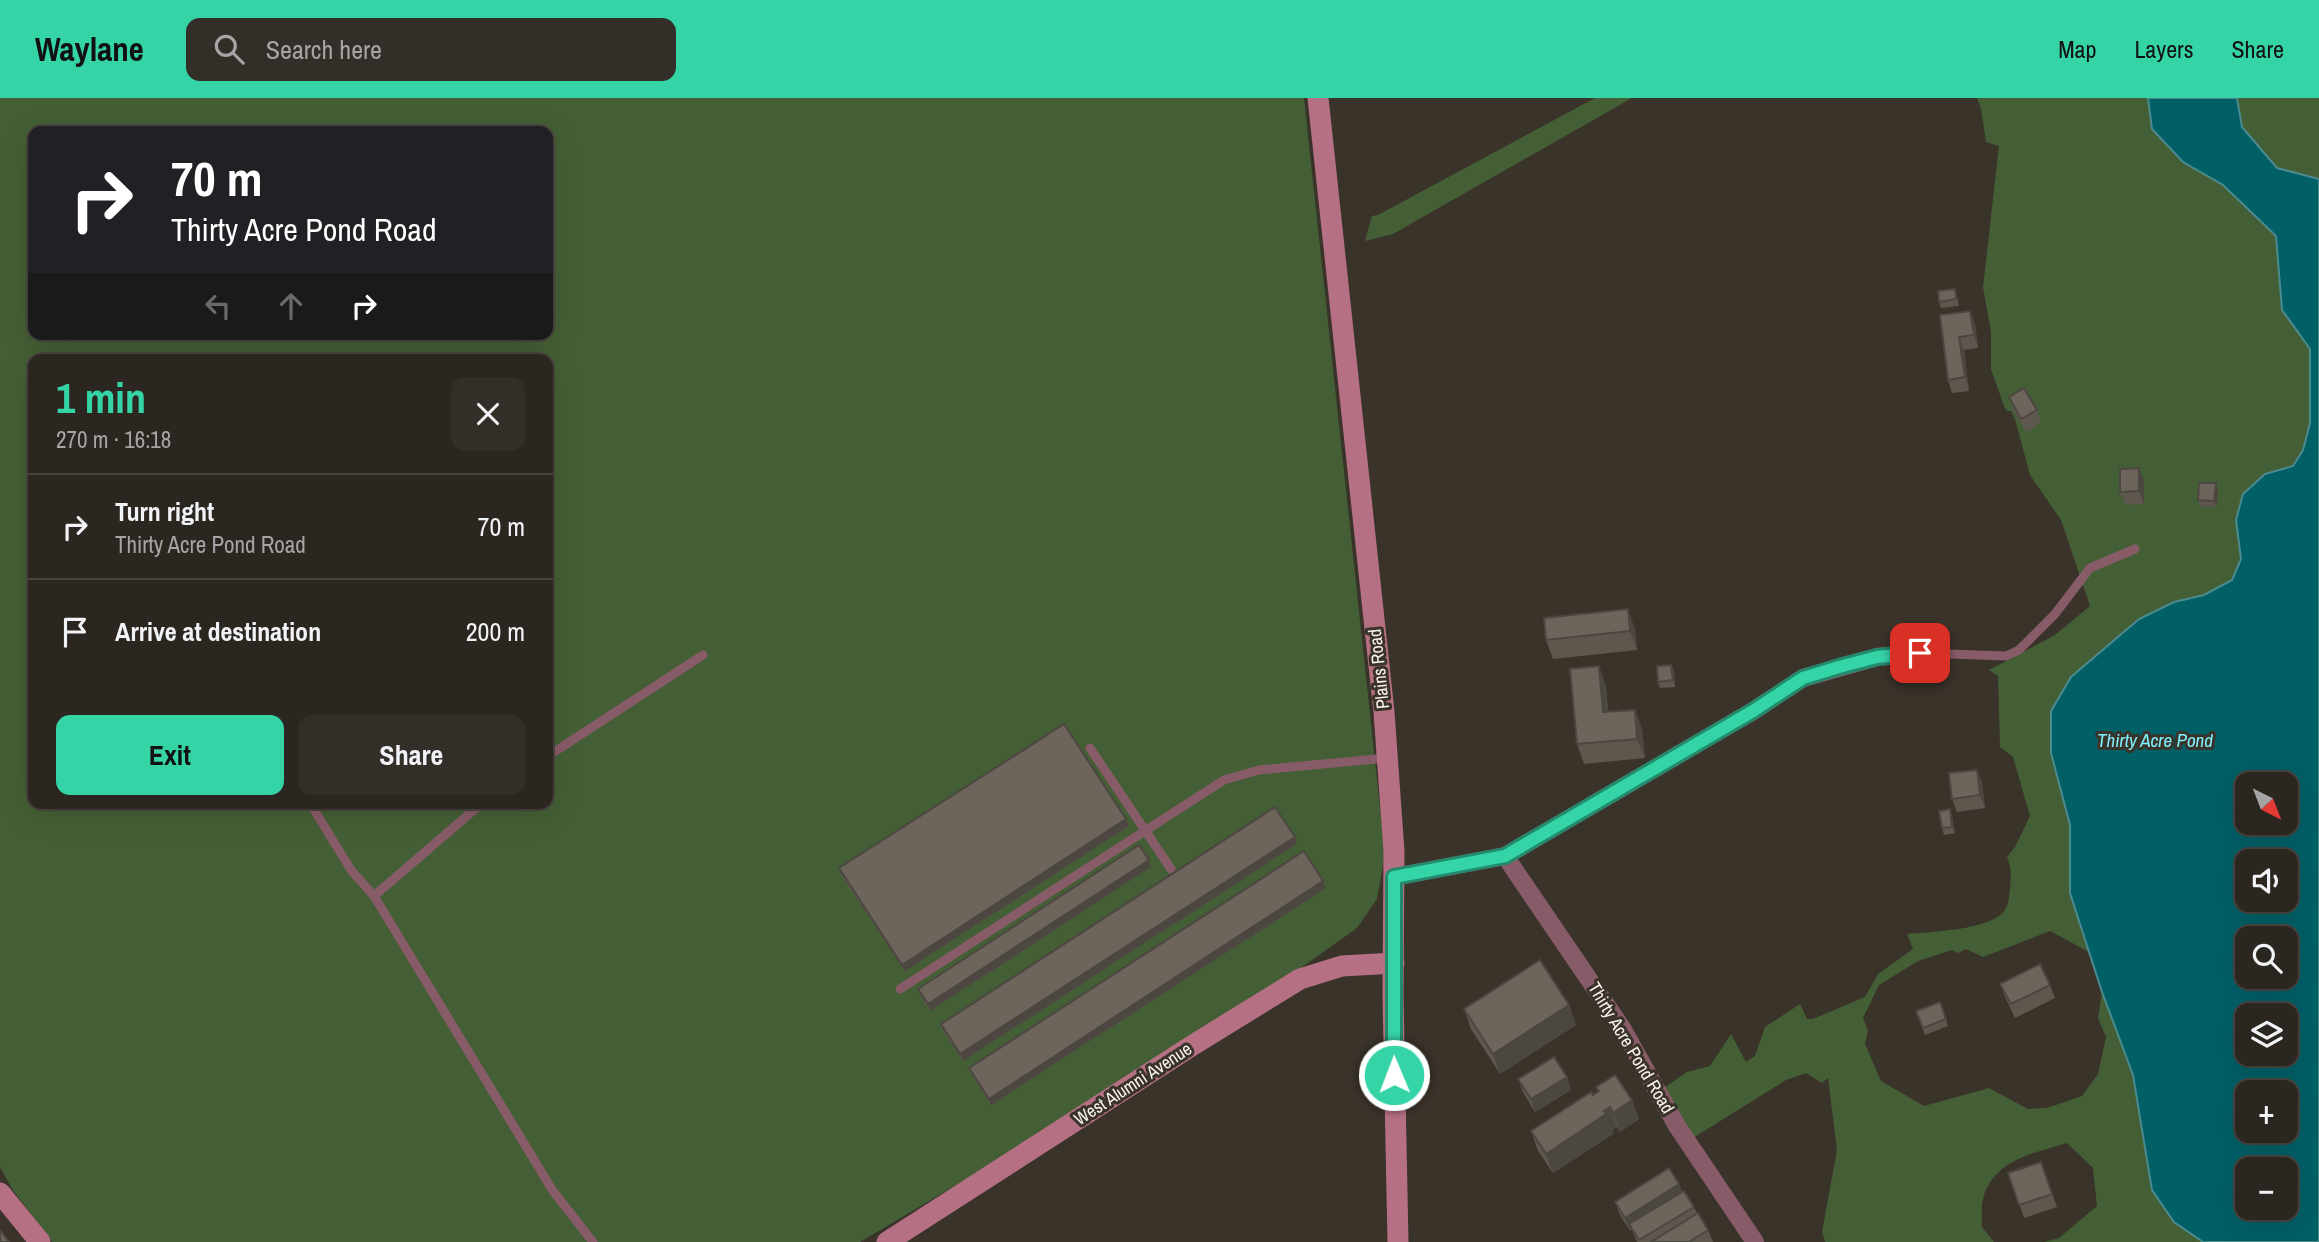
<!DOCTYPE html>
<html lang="en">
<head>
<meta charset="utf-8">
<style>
	:root { --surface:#2c2620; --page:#342e29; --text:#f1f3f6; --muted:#a6a5a5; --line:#48433e; --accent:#35d4a7 }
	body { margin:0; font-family:"Archivo Narrow",sans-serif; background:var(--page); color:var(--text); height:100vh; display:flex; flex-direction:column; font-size:26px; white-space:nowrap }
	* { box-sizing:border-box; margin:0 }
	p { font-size:23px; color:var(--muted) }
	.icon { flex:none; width:38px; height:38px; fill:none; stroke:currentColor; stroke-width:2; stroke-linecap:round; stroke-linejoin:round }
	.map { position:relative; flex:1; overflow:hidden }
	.details { position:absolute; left:28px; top:256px; width:525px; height:455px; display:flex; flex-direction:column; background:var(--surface); border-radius:14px; box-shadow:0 7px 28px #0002,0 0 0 2px var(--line) }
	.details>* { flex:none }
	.hud { position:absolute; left:28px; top:28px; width:525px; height:214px; border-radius:14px; box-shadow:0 7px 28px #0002,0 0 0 2px var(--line); background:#202124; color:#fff; overflow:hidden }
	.needle { width:46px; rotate:138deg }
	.fabs { position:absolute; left:2235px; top:674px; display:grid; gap:14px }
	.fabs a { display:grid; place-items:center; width:63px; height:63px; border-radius:14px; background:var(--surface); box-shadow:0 7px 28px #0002,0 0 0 2px var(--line); font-size:35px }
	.pin { position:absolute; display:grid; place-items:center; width:60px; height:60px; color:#fff; margin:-30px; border-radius:14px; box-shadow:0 4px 10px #0006 }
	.me { position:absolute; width:77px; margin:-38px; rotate:359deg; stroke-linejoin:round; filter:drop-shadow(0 0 5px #0008) }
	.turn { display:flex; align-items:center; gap:24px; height:147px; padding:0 28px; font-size:32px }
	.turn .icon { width:91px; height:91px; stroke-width:2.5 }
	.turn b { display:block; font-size:49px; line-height:60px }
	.lanes { display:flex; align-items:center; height:66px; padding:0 28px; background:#0003; justify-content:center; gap:35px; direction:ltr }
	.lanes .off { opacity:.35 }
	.round { display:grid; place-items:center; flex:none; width:74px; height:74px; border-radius:14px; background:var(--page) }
	.headline { display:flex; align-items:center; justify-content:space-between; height:119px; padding:0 28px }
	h1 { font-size:42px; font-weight:700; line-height:52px; color:var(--accent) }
	.action { display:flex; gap:14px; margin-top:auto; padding:14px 28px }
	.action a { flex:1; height:80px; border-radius:14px; background:var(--accent); color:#111; font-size:28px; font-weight:700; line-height:80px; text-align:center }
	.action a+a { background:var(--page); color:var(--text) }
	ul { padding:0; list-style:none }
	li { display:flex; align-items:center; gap:21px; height:105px; padding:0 28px; border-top:2px solid var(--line) }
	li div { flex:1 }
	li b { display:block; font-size:26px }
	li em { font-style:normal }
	header { display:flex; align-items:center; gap:42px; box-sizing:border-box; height:98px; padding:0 35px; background:var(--accent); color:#111 }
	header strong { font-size:33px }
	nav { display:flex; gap:38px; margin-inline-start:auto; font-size:24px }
	.search { width:490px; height:63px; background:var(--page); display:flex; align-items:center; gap:18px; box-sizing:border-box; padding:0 24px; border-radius:14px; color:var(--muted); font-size:26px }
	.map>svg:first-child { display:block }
	.green { fill:#445f35; fill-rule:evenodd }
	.water { fill:#015f66; stroke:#4b8b8f; stroke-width:2; fill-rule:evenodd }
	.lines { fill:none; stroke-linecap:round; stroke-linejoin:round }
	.lane { stroke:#885b68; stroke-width:9 }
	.street { stroke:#885b68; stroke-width:18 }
	.secondary { stroke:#b67084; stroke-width:21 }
	.wall { fill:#5e574e }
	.shaded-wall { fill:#4c4740 }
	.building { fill:#6d655b; stroke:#4c4740; stroke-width:2 }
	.route-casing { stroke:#228a6d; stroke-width:18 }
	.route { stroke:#35d4a7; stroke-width:12 }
	.labels { text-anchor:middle; stroke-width:6; stroke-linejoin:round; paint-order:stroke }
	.street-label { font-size:18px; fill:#f8f3ee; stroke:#3a332a }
	.water-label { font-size:19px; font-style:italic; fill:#7ef0fb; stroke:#3a332a }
</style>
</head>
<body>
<header>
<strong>Waylane</strong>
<div class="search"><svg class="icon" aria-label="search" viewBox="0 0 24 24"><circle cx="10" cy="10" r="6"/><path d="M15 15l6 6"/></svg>Search here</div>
<nav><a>Map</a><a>Layers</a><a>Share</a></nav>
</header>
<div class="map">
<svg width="2319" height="1144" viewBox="0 0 2319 1144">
	<rect width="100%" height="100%" fill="#3a332a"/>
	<g class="green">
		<path d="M0,0H1304L1385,756L1377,801L1357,830L1193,947L860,1144H52L12,1091L0,1069ZM33,33H548V236H33ZM33,261H548V705H33Z"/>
		<path d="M1595,0H1632L1393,136L1365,143L1372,118L1378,117Z"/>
		<path d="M1977,0H2148L2152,32L2184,64L2223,87L2276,138L2282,212L2310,251V326L2303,352L2293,368L2265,376L2236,422C2237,433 2242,449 2241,461C2236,492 2199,498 2174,504L2051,655L2070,727V794L2089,854L2050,833L1983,859L1966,851L1958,855L1952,852L1918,863L1879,887L1863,920L1868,933L1865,946L1881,983L1924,1008L1989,990L2028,1011L2047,1010L2082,998L2098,976L2106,939L2098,920L2102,894L2133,977L2152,1092L2174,1124L2203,1144H2044L2059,1140L2097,1108L2093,1070L2067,1045C2034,1055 1993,1062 1983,1101C1981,1109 1982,1120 1982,1129L1994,1144H1825L1822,1134L1837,1052L1828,980L1822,985L1806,975L1786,982L1693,1040L1661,992L1687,974L1710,968L1731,936L1746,964L1755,958L1765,929L1800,906L1807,921H1813L1865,899L1878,876L1913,851L1907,836C1930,834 1992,832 2005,812C2009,806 2009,798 2010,791C2011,779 2012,770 2007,759L2015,749L2030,718L2013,659L2000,649L1998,578L1989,572L2055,537L2090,508L2061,422L2030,377L2015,321L2011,313H2007L2004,308L1991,271V234L1983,189L1999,48L1986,44L1981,11Z"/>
		<path d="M2237,0H2319V81L2277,70L2242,29Z"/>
	</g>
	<path class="water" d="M2148,0H2237L2242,29L2277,70L2319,81V1144H2203L2174,1124L2152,1092L2133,977L2102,894L2070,795V727L2051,655V613L2071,579L2139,521L2174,504L2204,497L2232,482L2241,461L2236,422L2243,396L2265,376L2293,368L2303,352L2310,325V251L2282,212L2276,138L2223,87L2183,64L2152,31ZM2247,686H2286V724H2247ZM2247,763H2286V802H2247ZM2247,840H2286V878H2247ZM2247,917H2286V956H2247ZM2286,994V1032H2247V994ZM2286,1071V1110H2247V1071Z"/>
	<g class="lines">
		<g class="lane">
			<path d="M1920,555L2006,558L2019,552L2055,516L2090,470L2135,451"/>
			<path d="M1090,650L1171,771"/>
			<path d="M548,658L703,557"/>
			<path d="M310,705L351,772L374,798L553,1093L593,1144"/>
			<path d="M374,798L482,705"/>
			<path d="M900,891L1224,682L1259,672L1387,660"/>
		</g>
		<g class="street">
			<path d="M1505,758L1622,930L1677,1028L1755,1144"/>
			<path d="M1394,779L1505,758L1753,613L1803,580L1877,559L1920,555"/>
		</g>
		<g class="secondary">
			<path d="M1318,0L1384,614L1394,753L1393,897L1398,1144"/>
			<path d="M0,1095L40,1144"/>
			<path d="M887,1144L1193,947L1300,881L1342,868L1394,865"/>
		</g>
	</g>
	<g class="wall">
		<path d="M1955,191L1957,197L1959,208L1941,210L1939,204Z"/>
		<path d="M1970,213L1975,226L1978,250L1964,252L1969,293L1952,295L1948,282L1940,217Z"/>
		<path d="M2009,299L2037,312L2041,325L2026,334L2013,312Z"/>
		<path d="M2144,383V406L2125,407L2120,394Z"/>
		<path d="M2216,385L2218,392L2217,409H2201L2198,402Z"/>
		<path d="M1635,531L1637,552L1553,561L1546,542Z"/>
		<path d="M1671,567L1674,573L1675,589L1660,590L1658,584Z"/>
		<path d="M1606,588L1608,614L1635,612L1642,631L1645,660L1584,666L1577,646Z"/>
		<path d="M1977,672L1982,685L1985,710L1957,714L1952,701Z"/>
		<path d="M1950,711L1952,718L1955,735L1944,737L1942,730Z"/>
		<path d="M1126,721L1129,728L905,873L841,777L839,770Z"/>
		<path d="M1297,746L963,963L943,933L941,926Z"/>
		<path d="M1151,769L930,913L920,898L918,891Z"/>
		<path d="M1323,783L1326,790L991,1007L972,977L969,970Z"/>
		<path d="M2000,886L2050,887L2055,900L2015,920L2005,899Z"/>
		<path d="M1940,904L1948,928L1925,937L1916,913Z"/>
		<path d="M1569,907L1576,927L1500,976L1471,931L1464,911Z"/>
		<path d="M1567,979L1571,992L1535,1014L1523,994L1518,981Z"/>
		<path d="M1596,989L1632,1002L1639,1021L1620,1034L1617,1029L1612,1032L1613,1036L1553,1075L1538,1053L1531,1033L1598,994Z"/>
		<path d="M2041,1064L2057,1109L2024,1120L2008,1075Z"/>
		<path d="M1679,1086L1682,1094L1694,1109L1697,1116L1708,1132L1713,1144H1637L1632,1132L1630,1133L1620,1117L1615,1104Z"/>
	</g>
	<g class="shaded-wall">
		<path d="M1970,213L1975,226L1978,250L1974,237Z"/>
		<path d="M1959,239L1964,252L1969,293L1965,279Z"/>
		<path d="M2139,370L2144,383V406L2139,393Z"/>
		<path d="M2216,385L2218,392L2217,409L2214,403Z"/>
		<path d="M1628,511L1635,531L1637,552L1630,533Z"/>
		<path d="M1671,567L1674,573L1675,589L1673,582Z"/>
		<path d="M1599,568L1606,588L1610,634L1603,614Z"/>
		<path d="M1635,612L1642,631L1645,660L1637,641Z"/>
		<path d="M1977,672L1982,685L1985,710L1980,697Z"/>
		<path d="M1950,711L1952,718L1955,735L1952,729Z"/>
		<path d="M1126,721L1129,728L905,873L902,867Z"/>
		<path d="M1295,739L1297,746L963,963L960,956Z"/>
		<path d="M1149,762L1151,769L930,913L928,906Z"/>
		<path d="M1323,783L1326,790L991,1007L989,1001Z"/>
		<path d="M1569,907L1576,927L1500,976L1493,956Z"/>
		<path d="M1567,979L1571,992L1535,1014L1531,1001Z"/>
		<path d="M1632,1002L1639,1021L1620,1034L1613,1015Z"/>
		<path d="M1610,1009L1617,1029L1612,1032L1613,1036L1553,1075L1546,1056Z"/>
		<path d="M1679,1086L1684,1099L1629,1126L1632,1132L1630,1133L1625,1120Z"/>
	</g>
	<g class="building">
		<path d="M1955,191L1956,201L1939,204L1938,193Z"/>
		<path d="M1970,213L1974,237L1959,239L1965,279L1948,282L1940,217Z"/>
		<path d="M2024,290L2037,312L2021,321L2009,299Z"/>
		<path d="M2139,370V393L2120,394V371Z"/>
		<path d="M2199,385H2216L2214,403L2198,402Z"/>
		<path d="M1628,511L1630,533L1546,542L1544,520Z"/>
		<path d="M1671,567L1673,582L1658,584L1657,568Z"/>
		<path d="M1599,568L1603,614L1635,612L1637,641L1577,646L1570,571Z"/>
		<path d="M1064,626L1126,721L902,867L839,770Z"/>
		<path d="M1977,672L1980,697L1952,701L1949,675Z"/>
		<path d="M1275,709L1295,739L960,956L941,926Z"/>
		<path d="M1950,711L1952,729L1942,730L1939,713Z"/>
		<path d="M1139,747L1149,762L928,906L918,891Z"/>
		<path d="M1304,753L1323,783L989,1001L969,970Z"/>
		<path d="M1540,862L1569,907L1493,956L1464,911Z"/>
		<path d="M2040,866L2050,887L2011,906L2000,886Z"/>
		<path d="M1940,904L1946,921L1923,930L1916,913Z"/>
		<path d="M1554,959L1567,979L1531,1001L1518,981Z"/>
		<path d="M1615,977L1632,1002L1613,1015L1610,1009L1604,1013L1606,1016L1546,1056L1531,1033L1591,994L1593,997L1599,993L1596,989Z"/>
		<path d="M2041,1064L2052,1096L2019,1107L2008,1075Z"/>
		<path d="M1669,1070L1679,1086L1625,1120L1615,1104Z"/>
		<path d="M1684,1093L1694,1109L1639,1142L1629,1126Z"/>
		<path d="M1698,1115L1708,1132L1689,1144H1651Z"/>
		<path d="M0,1132L9,1144H0Z"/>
	</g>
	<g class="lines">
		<g class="route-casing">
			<path id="route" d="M1394,977V779L1505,758L1753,613L1803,580L1839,569L1877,559L1920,555"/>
		</g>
		<use href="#route" class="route"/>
	</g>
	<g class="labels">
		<g class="street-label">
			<text transform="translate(1379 571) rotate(-96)" y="6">Plains Road</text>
			<text transform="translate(1631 950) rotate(59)" y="6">Thirty Acre Pond Road</text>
			<text transform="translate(1133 986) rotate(-33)" y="6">West Alumni Avenue</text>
		</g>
		<g class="water-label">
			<text x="2155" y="649">Thirty Acre Pond</text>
		</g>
	</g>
</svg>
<div class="fabs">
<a><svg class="needle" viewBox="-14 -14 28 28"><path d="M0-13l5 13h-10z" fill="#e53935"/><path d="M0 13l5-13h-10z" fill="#a6a5a5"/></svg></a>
<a><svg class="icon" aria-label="sound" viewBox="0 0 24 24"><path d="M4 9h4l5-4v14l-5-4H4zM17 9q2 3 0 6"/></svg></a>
<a><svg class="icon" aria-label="search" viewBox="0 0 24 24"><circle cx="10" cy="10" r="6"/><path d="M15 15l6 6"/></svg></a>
<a><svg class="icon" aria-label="layers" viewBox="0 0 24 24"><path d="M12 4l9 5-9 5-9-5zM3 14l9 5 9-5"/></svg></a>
<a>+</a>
<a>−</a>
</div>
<div class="pin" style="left:1920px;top:555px;background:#d93025"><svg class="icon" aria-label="arrive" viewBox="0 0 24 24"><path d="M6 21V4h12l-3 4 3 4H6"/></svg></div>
<svg class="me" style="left:1394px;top:977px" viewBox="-20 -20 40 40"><circle r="17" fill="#35d4a7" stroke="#fff" stroke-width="3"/><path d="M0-11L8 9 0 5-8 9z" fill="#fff"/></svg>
<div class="hud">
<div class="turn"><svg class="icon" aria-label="right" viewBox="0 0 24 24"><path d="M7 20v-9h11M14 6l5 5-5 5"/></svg><div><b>70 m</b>Thirty Acre Pond Road</div></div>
<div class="lanes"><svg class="icon off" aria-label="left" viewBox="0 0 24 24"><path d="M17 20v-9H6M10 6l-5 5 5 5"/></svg><svg class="icon off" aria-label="ahead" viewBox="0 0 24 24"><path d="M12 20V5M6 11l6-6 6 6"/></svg><svg class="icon" aria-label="right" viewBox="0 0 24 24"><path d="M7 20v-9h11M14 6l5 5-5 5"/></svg></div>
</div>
<section class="details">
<div class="headline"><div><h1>1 min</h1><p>270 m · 16:18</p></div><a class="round"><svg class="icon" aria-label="close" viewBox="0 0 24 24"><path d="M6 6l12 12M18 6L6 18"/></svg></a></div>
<ul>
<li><svg class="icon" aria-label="right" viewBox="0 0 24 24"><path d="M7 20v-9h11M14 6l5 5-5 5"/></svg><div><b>Turn right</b><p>Thirty Acre Pond Road</p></div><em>70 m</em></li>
<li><svg class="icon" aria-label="arrive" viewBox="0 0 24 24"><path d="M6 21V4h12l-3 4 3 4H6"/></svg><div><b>Arrive at destination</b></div><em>200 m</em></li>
</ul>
<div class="action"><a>Exit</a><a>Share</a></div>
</section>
</div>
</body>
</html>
